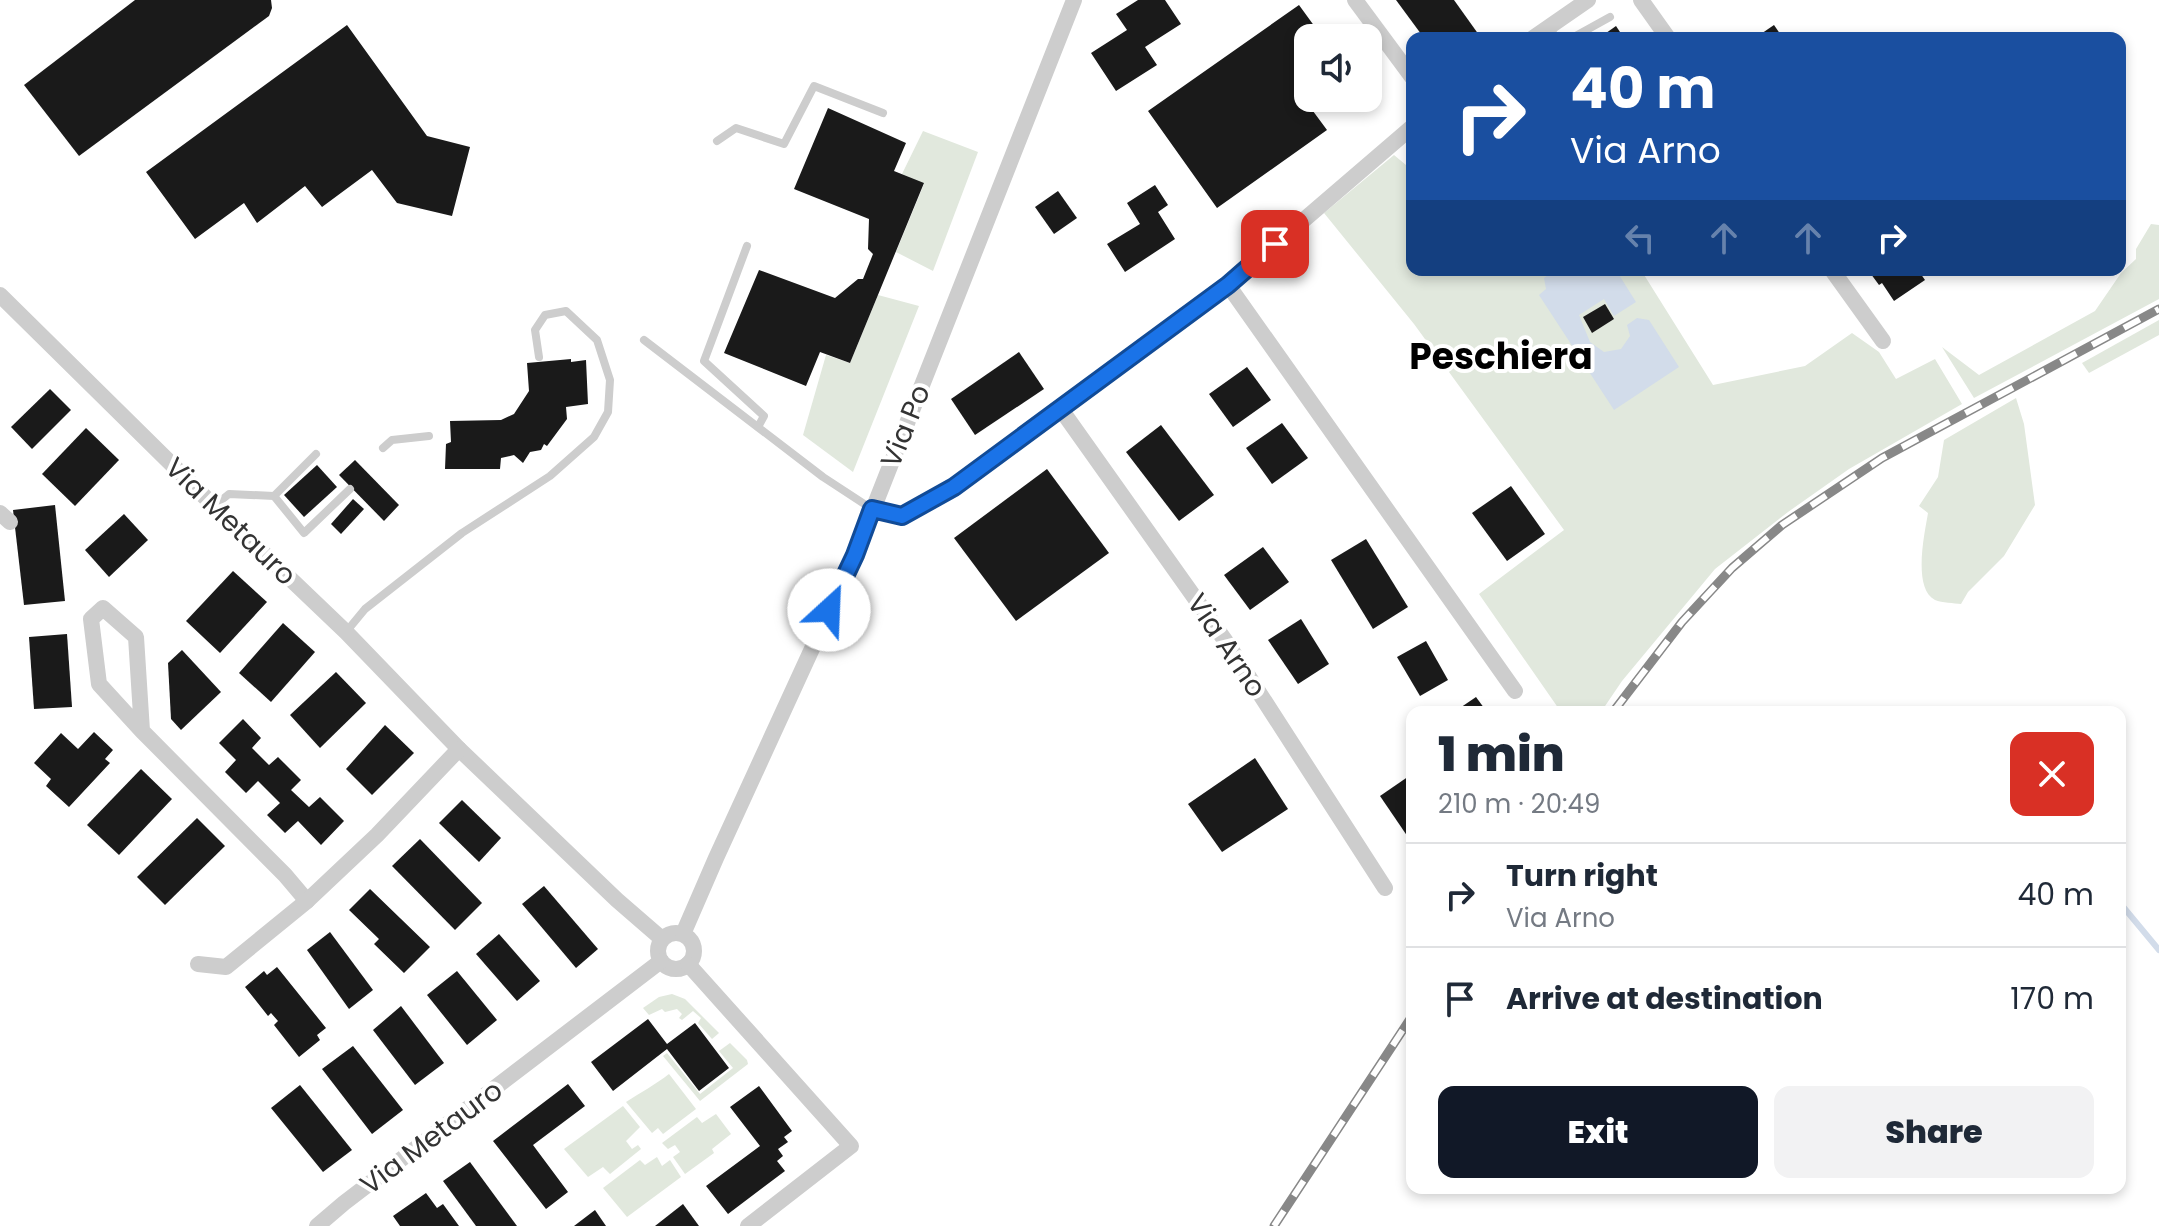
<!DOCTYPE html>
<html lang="en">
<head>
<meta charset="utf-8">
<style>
	:root { --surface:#fff; --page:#f2f2f3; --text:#1f2937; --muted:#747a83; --line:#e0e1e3; --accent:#111827 }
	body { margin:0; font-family:Poppins,sans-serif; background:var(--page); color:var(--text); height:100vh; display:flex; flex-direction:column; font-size:30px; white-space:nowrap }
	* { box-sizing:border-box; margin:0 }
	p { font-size:26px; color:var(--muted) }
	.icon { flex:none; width:44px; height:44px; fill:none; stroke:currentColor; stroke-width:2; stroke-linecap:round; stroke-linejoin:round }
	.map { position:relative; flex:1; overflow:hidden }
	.details { position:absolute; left:1406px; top:706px; width:720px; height:488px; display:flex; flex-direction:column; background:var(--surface); border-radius:16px; box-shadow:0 4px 12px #0003 }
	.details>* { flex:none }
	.guide { position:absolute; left:1406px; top:32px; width:720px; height:244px; border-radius:16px; box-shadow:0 4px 12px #0003; background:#1a4fa0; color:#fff; overflow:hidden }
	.fabs { position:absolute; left:1294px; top:24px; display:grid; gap:16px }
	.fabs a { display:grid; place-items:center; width:88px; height:88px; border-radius:16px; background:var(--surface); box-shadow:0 4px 12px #0003; font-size:40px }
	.pin { position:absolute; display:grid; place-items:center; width:68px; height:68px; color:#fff; margin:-34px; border-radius:16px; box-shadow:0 4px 12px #0006 }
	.me { position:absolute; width:88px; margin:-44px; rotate:25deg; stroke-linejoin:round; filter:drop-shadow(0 0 6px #0008) }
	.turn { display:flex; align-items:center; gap:28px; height:168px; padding:0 32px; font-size:36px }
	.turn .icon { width:104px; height:104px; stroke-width:2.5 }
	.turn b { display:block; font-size:56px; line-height:68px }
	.lanes { display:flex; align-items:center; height:76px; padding:0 32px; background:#0003; justify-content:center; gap:40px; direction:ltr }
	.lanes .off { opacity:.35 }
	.round { display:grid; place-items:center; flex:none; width:84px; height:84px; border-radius:16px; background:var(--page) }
	.summary { display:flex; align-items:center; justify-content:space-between; height:136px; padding:0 32px }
	h1 { font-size:48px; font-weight:800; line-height:60px }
	.cta { display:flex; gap:16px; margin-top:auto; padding:16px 32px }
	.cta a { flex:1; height:92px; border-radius:16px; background:var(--accent); color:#fff; font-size:32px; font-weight:800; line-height:92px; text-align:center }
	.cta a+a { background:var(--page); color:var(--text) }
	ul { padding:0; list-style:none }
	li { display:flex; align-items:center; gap:24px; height:104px; padding:0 32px; border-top:2px solid var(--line) }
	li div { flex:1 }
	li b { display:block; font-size:30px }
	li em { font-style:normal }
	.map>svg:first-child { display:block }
	.green { fill:#e1e8dd }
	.water { fill:#d2dcea }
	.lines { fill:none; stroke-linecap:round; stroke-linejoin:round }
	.stream { stroke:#d2dcea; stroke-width:6 }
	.building { fill:#1a1a1a }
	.lane { stroke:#cdcdcd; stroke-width:8 }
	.street { stroke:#cdcdcd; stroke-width:16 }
	.rail-casing { stroke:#888; stroke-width:9 }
	.rail { stroke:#fff; stroke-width:6; stroke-dasharray:18; stroke-linecap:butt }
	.route-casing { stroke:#114b97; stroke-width:20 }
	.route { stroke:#1a73e8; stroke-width:14 }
	.labels { text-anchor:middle; stroke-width:8; stroke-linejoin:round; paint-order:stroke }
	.street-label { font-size:28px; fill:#333; stroke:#fff }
	.district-label { font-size:36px; font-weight:bold; fill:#000; stroke:#fff }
</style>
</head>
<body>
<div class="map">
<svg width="2159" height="1226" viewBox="0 0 2159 1226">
	<rect width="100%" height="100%" fill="#fff"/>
	<g class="green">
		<path d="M923,131L978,152L933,271L896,252L924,184L902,174Z"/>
		<path d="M1394,155L1412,170V270H1641L1713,385L1805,366L1852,333L1879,352L1896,379L1935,359L1962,404L1849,469L1788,512L1715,569L1622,681L1601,712H1561L1479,594L1564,530L1414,324L1324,213Z"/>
		<path d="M2151,224L2159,225V299L1974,398L1942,347L1979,375L2095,311L2121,273L2136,259V249Z"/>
		<path d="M878,295L919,306L853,472L803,435L826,355L850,363Z"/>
		<path d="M2159,320V335L2089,373L2082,363Z"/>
		<path d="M2016,398L2024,424L2035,505L2004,556L1968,592L1961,604C1954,603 1942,603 1935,600C1912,588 1925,532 1928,513L1919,506L1938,477L1944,440Z"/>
		<path d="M672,994L685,999L719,1033L712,1039L698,1023L701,1018L693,1011L682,1020L679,1018L682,1014L677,1009L665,1012L662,1009L649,1015L643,1008L659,997Z"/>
		<path d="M730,1043L747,1060L748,1064L700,1101L663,1056L667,1053L700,1094L733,1068L719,1051Z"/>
		<path d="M669,1074L696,1109L663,1134L658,1128L652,1133L626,1102C641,1092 655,1085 669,1074Z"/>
		<path d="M623,1106L640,1127L626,1141L632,1149L638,1145L641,1149L610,1174L603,1167L588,1177L564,1149Z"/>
		<path d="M716,1114L731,1134L712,1149L714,1153L685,1174L673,1157L680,1152L675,1145L668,1149L662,1143L697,1117L702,1123Z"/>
		<path d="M657,1157L662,1166L670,1160L681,1177L627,1217L603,1188L640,1160L645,1165Z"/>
	</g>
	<path class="water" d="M1556,270H1616L1636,302L1614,316L1604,299L1579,315L1590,342L1604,352L1621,349L1630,336L1627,325L1637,318L1649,320L1679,367L1614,410L1539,295L1546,289L1544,278Z"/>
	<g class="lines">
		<path class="stream" d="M2120,903L2159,950"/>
	</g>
	<g class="building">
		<path d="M135,0H271L272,8L269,16L79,156L24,85Z"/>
		<path d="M1138,0H1165L1181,24L1145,47L1157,65L1116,91L1091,53L1127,30L1116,14Z"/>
		<path d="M1396,0H1454L1479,35L1476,38H1424Z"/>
		<path d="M1299,5L1323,38H1308V98H1324L1310,107L1327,130L1217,208L1148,111Z"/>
		<path d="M347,25L427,136L470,147L452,216L397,203L372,170L322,207L305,186L257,223L244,203L195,239L146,172Z"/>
		<path d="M1774,25L1783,38H1755Z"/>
		<path d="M1616,26L1624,38H1599Z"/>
		<path d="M828,108L906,143L894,171L924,183L850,363L820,352L806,386L724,353L759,270L835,298L858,279H863L873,254L868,249L869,219L794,189Z"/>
		<path d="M1155,185L1168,205L1158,212L1175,239L1125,272L1107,244L1140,224L1127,203Z"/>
		<path d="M1058,191L1077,218L1054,234L1035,207Z"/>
		<path d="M1868,270H1918L1925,280L1894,301L1882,283L1879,285Z"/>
		<path d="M1605,304L1614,319L1592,333L1583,317Z"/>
		<path d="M1019,352L1044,389L975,435L951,399Z"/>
		<path d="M571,359V362L586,360L588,404L566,407L567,419L547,446L544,444L541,450L530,452L523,463L514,455L501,458L500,469H445L446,444L451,442L450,421L501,420L514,414L529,391L527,363Z"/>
		<path d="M1247,367L1271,400L1233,427L1209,394Z"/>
		<path d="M50,389L71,410L32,449L11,427Z"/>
		<path d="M1282,423L1308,458L1272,484L1246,448Z"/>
		<path d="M1161,425L1214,495L1179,521L1126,452Z"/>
		<path d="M86,428L119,460L75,506L42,474Z"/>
		<path d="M355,460L399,505L384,521L339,475Z"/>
		<path d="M317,465L337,487L304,517L284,495Z"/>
		<path d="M1047,469L1109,553L1016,621L954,538Z"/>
		<path d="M1511,486L1545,534L1507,561L1472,513Z"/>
		<path d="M353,499L364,509L341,534L331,524Z"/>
		<path d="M55,505L65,601L24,605L13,510Z"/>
		<path d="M124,514L148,540L109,577L85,550Z"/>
		<path d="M1366,539L1408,607L1373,629L1331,560Z"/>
		<path d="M1263,547L1289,582L1250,610L1224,575Z"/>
		<path d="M233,571L267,602L220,653L186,621Z"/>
		<path d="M1301,619L1329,664L1298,684L1268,640Z"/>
		<path d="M283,623L315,652L271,702L239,673Z"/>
		<path d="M67,634L72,707L34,709L29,637Z"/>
		<path d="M1426,641L1448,680L1420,696L1397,657Z"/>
		<path d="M182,650L221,692L181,730L171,719L168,663Z"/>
		<path d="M336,672L366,703L320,748L290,715Z"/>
		<path d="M1476,697L1487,712H1454Z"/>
		<path d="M243,719L261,738L252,748L269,765L278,757L301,780L291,790L309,807L320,797L344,821L321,845L298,821L285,833L267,815L280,803L258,781L246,793L225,772L236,760L219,743Z"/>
		<path d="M385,725L414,753L372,795L346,769Z"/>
		<path d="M94,732L113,750L105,759L110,763L69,807L46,786L51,779L34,763L61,733L78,749Z"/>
		<path d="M1255,758L1288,809L1222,852L1188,804Z"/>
		<path d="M141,769L172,799L119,855L87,825Z"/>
		<path d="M1412,774V843L1380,796Z"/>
		<path d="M462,800L501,838L479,862L439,823Z"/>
		<path d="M197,818L225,846L165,905L137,877Z"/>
		<path d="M420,839L482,903L455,930L392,866Z"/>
		<path d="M544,886L598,949L576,968L522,904Z"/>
		<path d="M370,889L430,947L404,973L374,944L379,939L349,910Z"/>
		<path d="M330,932L373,990L349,1009L307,950Z"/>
		<path d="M499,934L540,981L517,1001L476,954Z"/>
		<path d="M277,967L326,1028L317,1035L320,1040L299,1057L274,1025L278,1021L271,1013L268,1016L245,987L264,971L267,975Z"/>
		<path d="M457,971L497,1020L467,1045L427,995Z"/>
		<path d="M401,1006L444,1063L415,1085L373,1030Z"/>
		<path d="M648,1019L667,1044L695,1023L729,1068L699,1091L667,1049L613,1091L591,1062Z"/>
		<path d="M353,1046L403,1110L372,1134L322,1069Z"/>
		<path d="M568,1084L585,1106L533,1145L568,1192L546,1209L493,1141Z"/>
		<path d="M300,1085L352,1150L323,1172L271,1108Z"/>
		<path d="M759,1086L792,1131L784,1137L788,1142L778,1149L783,1156L777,1161L785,1171L728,1214L706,1186L760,1146L730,1107Z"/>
		<path d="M470,1162L517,1226H476L443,1181Z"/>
		<path d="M426,1193L437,1208L443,1204L459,1226H400L393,1216Z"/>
		<path d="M683,1204L699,1226H655Z"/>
		<path d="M595,1210L606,1226H574Z"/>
	</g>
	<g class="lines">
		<g class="lane">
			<path d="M1549,27L1556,38"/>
			<path d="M1572,38L1610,17"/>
			<path d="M717,141L736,128L784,144L814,86L883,113"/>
			<path d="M747,246L704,361L764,416L758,427"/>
			<path d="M644,340L823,477L872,509"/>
			<path d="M383,448L392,440L429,436"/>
			<path d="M274,496L316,454"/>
			<path d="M214,506L229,494L274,496L304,533L350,489"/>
			<path d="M346,632L365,609L462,533L550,476L594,437L608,412L610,380L597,340L566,311L545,315L535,330L539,357"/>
		</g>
		<g class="street">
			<path d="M1355,0L1412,77"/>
			<path d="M1641,0L1668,38"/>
			<path d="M1533,38L1588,0"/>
			<path d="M1832,270L1883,341"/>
			<path d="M1228,285L1515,691"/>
			<path d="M0,295L214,506L346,632L459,749L617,900L662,939"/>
			<path d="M1060,408L1229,646L1385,888"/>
			<path d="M872,509L902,516L954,487L1228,285L1412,127"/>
			<path d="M0,513L10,522"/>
			<path d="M142,731L136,637L103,608L91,619L99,684L142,731L285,875L307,901"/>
			<circle cx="676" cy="951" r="18"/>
			<path d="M683,934L716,858L855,555L1074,0"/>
			<path d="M198,964L226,967L307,901L377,835L459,749"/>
			<path d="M688,964L851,1146L748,1226"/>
			<path d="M317,1226L344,1203L661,961"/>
		</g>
		<g class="rail-casing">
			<g id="rail">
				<path d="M1613,712L1682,622L1732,568L1782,525L1882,458L2159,309"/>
				<path d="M1274,1226L1412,1016"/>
			</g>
		</g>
		<use href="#rail" class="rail"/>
	</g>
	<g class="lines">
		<g class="route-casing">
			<path id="route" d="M829,610L855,555L872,509L902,516L954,487L1228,285L1275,244"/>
		</g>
		<use href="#route" class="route"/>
	</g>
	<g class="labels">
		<g class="street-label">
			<text transform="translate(905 426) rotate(-68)" y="10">Via Po</text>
			<text transform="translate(231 521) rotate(44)" y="10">Via Metauro</text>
			<text transform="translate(1227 645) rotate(56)" y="10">Via Arno</text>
			<text transform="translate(431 1137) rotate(-37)" y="10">Via Metauro</text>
		</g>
		<g class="district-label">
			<text x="1501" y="369">Peschiera</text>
		</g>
	</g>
</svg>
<div class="fabs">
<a><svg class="icon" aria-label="sound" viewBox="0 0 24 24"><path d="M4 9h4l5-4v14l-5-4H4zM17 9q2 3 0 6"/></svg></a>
</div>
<div class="pin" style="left:1275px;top:244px;background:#d93025"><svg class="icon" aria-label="arrive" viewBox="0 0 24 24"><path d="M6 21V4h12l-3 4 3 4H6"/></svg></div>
<svg class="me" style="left:829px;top:610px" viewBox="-20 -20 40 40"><circle r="19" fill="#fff"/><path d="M0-13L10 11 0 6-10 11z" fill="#1a73e8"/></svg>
<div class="guide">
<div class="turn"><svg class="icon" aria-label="right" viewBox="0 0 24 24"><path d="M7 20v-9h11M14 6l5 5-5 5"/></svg><div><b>40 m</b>Via Arno</div></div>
<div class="lanes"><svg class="icon off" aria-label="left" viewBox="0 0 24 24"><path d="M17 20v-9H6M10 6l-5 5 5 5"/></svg><svg class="icon off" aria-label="ahead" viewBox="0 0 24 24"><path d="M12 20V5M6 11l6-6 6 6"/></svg><svg class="icon off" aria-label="ahead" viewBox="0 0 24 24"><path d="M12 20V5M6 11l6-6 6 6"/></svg><svg class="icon" aria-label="right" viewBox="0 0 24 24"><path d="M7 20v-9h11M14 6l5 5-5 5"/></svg></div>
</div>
<section class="details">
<div class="summary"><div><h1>1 min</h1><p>210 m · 20:49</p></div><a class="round" style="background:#d93025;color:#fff"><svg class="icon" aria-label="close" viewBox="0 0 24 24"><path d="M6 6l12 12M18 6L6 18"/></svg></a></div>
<ul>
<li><svg class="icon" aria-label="right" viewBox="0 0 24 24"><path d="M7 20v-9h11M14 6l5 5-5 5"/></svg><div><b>Turn right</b><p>Via Arno</p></div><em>40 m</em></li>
<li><svg class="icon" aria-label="arrive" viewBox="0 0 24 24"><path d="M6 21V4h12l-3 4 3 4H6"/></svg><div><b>Arrive at destination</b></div><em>170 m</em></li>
</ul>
<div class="cta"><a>Exit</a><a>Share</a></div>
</section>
</div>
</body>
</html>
